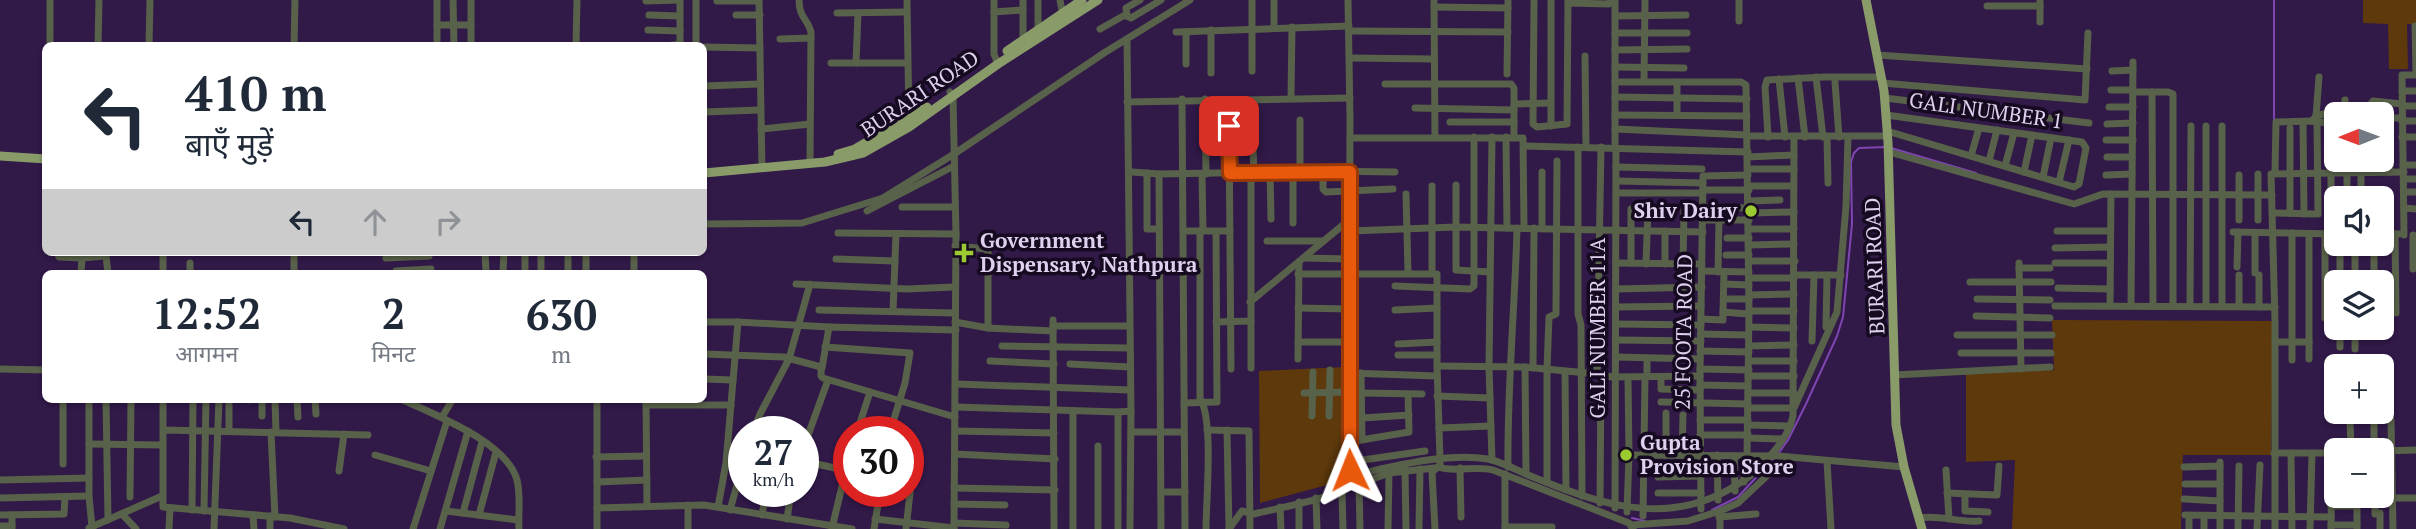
<!DOCTYPE html>
<html lang="hi">
<head>
<meta charset="utf-8">
<style>
	:root { --surface:#fff; --page:#f2f2f3; --text:#1f2937; --muted:#747a83 }
	body { margin:0; font-family:"PT Serif","Noto Sans Devanagari",serif; background:var(--page); color:var(--text); height:100vh; display:flex; flex-direction:column; font-size:26px; white-space:nowrap }
	* { box-sizing:border-box; margin:0 }
	p { font-size:23px; color:var(--muted) }
	.icon { flex:none; width:38px; height:38px; fill:none; stroke:currentColor; stroke-width:2; stroke-linecap:round; stroke-linejoin:round }
	.map { position:relative; flex:1; overflow:hidden }
	.side { position:absolute; left:42px; top:270px; width:665px; height:133px; display:flex; flex-direction:column; background:var(--surface); border-radius:10px; box-shadow:0 2px 5px #0004 }
	.side>* { flex:none }
	.hud { position:absolute; left:42px; top:42px; width:665px; height:214px; border-radius:10px; box-shadow:0 2px 5px #0004; background:#fff; color:var(--text); overflow:hidden }
	.needle { width:46px; rotate:269deg }
	.tools { position:absolute; left:2324px; top:102px; display:grid; gap:14px }
	.tools a { display:grid; place-items:center; width:70px; height:70px; border-radius:10px; background:var(--surface); box-shadow:0 2px 5px #0004; font-size:35px }
	.speed { position:absolute; left:728px; top:416px; display:flex; gap:14px; font-size:35px; font-weight:700; text-align:center }
	.speed>* { display:grid; place-content:center; width:91px; height:91px; border-radius:50%; background:var(--surface); box-shadow:0 2px 5px #0004; line-height:1 }
	.speed small { font-size:18px; font-weight:400 }
	.speed .limit { border:10px solid #d22; background:#fff; color:#111 }
	.pin { position:absolute; display:grid; place-items:center; width:60px; height:60px; color:#fff; margin:-30px; border-radius:14px; box-shadow:0 4px 10px #0006 }
	.me { position:absolute; width:77px; margin:-38px; rotate:358deg; stroke-linejoin:round; filter:drop-shadow(0 0 5px #0008) }
	.turn { display:flex; align-items:center; gap:24px; height:147px; padding:0 28px; font-size:32px }
	.turn .icon { width:91px; height:91px; stroke-width:2.5 }
	.turn b { display:block; font-size:49px; line-height:60px }
	.lanes { display:flex; align-items:center; height:66px; padding:0 28px; background:#0003; justify-content:center; gap:35px; direction:ltr }
	.lanes .off { opacity:.35 }
	.eta { display:flex; justify-content:space-evenly; align-items:center; height:119px; text-align:center }
	.eta b { font-size:42px; font-weight:800; line-height:49px }
	.map>svg:first-child { display:block }
	.green { fill:#5e390b }
	.lines { fill:none; stroke-linecap:round; stroke-linejoin:round }
	.stream { stroke:#7f46b2; stroke-width:2 }
	.minor { stroke:#586149; stroke-width:7 }
	.major { stroke:#889b69; stroke-width:9 }
	.route-casing { stroke:#983908; stroke-width:18 }
	.route { stroke:#ea580c; stroke-width:12 }
	.poi-dot { fill:#9cca31; stroke:#150a1f; stroke-width:2.5 }
	.labels { text-anchor:middle; stroke-width:7; stroke-linejoin:round; paint-order:stroke }
	.street-label { font-size:21px; fill:#ded0ee; stroke:#150a1f }
	.poi-label { font-size:21px; font-weight:bold; fill:#ded0ee; stroke:#150a1f; text-anchor:start }
</style>
</head>
<body>
<div class="map">
<svg width="2416" height="529" viewBox="0 0 2416 529">
	<rect width="100%" height="100%" fill="#311948"/>
	<g class="green">
		<path d="M2363,0H2416V24H2407L2408,69H2389L2388,24L2363,23Z"/>
		<path d="M2052,320L2273,321L2271,455H2183L2181,529H2012L2015,460L1966,462V374L2054,370Z"/>
		<path d="M1345,367L1346,480L1260,503L1259,371Z"/>
	</g>
	<g class="lines">
		<g class="stream">
			<path d="M2274,121V0"/>
			<path d="M1891,148L1976,173"/>
			<path d="M1778,454L1788,440L1806,404L1837,336L1843,317L1852,224L1851,162L1854,153L1859,148L1886,147"/>
			<path d="M1712,510L1738,497L1774,458"/>
			<path d="M1632,518L1645,521"/>
		</g>
		<g class="minor">
			<path d="M50,0V46"/>
			<path d="M453,0L454,46"/>
			<path d="M471,0V46"/>
			<path d="M680,0V43L684,46"/>
			<path d="M696,0V46"/>
			<path d="M759,0L762,168"/>
			<path d="M799,0C799,18 808,19 811,32L810,163"/>
			<path d="M907,0L909,122"/>
			<path d="M994,0V54L998,64"/>
			<path d="M1060,0L1063,16"/>
			<path d="M1252,0V71"/>
			<path d="M1434,0L1435,137"/>
			<path d="M1534,0L1533,124L1537,127L1567,124L1568,0"/>
			<path d="M646,1L680,0"/>
			<path d="M717,1H759"/>
			<path d="M1568,3L1609,4L1611,0"/>
			<path d="M1987,6H2040"/>
			<path d="M1434,7L1508,8"/>
			<path d="M994,12L1023,10"/>
			<path d="M837,13L906,12"/>
			<path d="M649,15L680,16"/>
			<path d="M736,15H760"/>
			<path d="M1127,16L1126,8L1140,0"/>
			<path d="M1615,16L1686,15"/>
			<path d="M1739,21V0"/>
			<path d="M2040,22V0"/>
			<path d="M437,25H471"/>
			<path d="M2415,26L2416,72"/>
			<path d="M1274,27V0"/>
			<path d="M1100,29L1125,15L1131,18L1161,0"/>
			<path d="M648,30L680,31"/>
			<path d="M1038,30V0"/>
			<path d="M1211,30V73"/>
			<path d="M1349,31L1508,32"/>
			<path d="M1176,32L1349,26"/>
			<path d="M1615,33H1687"/>
			<path d="M780,39L811,38"/>
			<path d="M1023,40V0"/>
			<path d="M98,46L99,0"/>
			<path d="M149,46L150,0"/>
			<path d="M294,46L295,0"/>
			<path d="M437,46V0"/>
			<path d="M576,46L577,0"/>
			<path d="M667,46L680,44"/>
			<path d="M704,47L760,48"/>
			<path d="M1615,50L1687,49"/>
			<path d="M1877,55L2087,69"/>
			<path d="M1585,56L1586,147"/>
			<path d="M1350,58L1434,59"/>
			<path d="M831,63H907"/>
			<path d="M856,63L858,13"/>
			<path d="M1186,64V32"/>
			<path d="M1615,67L1684,68"/>
			<path d="M2112,71L2133,70"/>
			<path d="M1507,74L1508,0"/>
			<path d="M1816,77L1823,137"/>
			<path d="M1798,78L1805,137"/>
			<path d="M1779,79L1785,137"/>
			<path d="M1644,81L1645,0"/>
			<path d="M1615,82H1741L1746,85L1749,311L1747,456"/>
			<path d="M1835,82L1839,137"/>
			<path d="M1882,83L2085,100L2088,33"/>
			<path d="M1385,84H1511L1514,88V137"/>
			<path d="M704,86L759,84"/>
			<path d="M2111,90H2133"/>
			<path d="M2402,91H2416"/>
			<path d="M950,92L953,97L956,234L954,529"/>
			<path d="M2133,92H2168L2173,94V306"/>
			<path d="M2152,92L2153,306"/>
			<path d="M1615,97L1747,99"/>
			<path d="M1291,98L1292,27"/>
			<path d="M1885,98L2089,123"/>
			<path d="M1182,99L1185,529"/>
			<path d="M1205,99L1206,174"/>
			<path d="M1127,102L1350,98"/>
			<path d="M1514,104L1550,103"/>
			<path d="M2402,106H2416"/>
			<path d="M2109,107H2133"/>
			<path d="M1415,108L1514,110"/>
			<path d="M704,112L760,110"/>
			<path d="M2344,112L2345,100"/>
			<path d="M2364,114L2373,101L2402,104"/>
			<path d="M1615,115L1747,116"/>
			<path d="M1677,115V82"/>
			<path d="M1886,115L2082,142L2086,148L2079,184L2074,187L1887,131"/>
			<path d="M2316,116L2335,111L2352,114"/>
			<path d="M2382,118H2402"/>
			<path d="M1300,120V171"/>
			<path d="M2312,121L2316,116L2319,77"/>
			<path d="M2402,121H2416"/>
			<path d="M1450,122H1514"/>
			<path d="M2303,122L2304,214"/>
			<path d="M2317,122L2318,214"/>
			<path d="M2107,124L2133,123"/>
			<path d="M2331,124V213"/>
			<path d="M1229,126L1231,369"/>
			<path d="M1551,126V0"/>
			<path d="M1252,127L1254,173"/>
			<path d="M761,129L810,124"/>
			<path d="M1615,129L1747,135"/>
			<path d="M1747,136H1888"/>
			<path d="M1506,137L1507,228"/>
			<path d="M1768,137L1765,87L1767,80L1824,77H1881"/>
			<path d="M1827,137L1828,183"/>
			<path d="M2402,137H2416"/>
			<path d="M1350,138H1523L1524,228"/>
			<path d="M2106,140H2133"/>
			<path d="M1525,146L1748,152"/>
			<path d="M1578,147V314L1581,325L1582,496"/>
			<path d="M1615,148V0"/>
			<path d="M1889,152L2074,204L2103,194L2272,195"/>
			<path d="M1971,156L1979,128"/>
			<path d="M1748,157L1794,155"/>
			<path d="M2107,157H2132"/>
			<path d="M2347,159V198"/>
			<path d="M2374,159V172"/>
			<path d="M1989,161L1997,130"/>
			<path d="M2403,165H2416"/>
			<path d="M2005,166L2014,133"/>
			<path d="M1616,167L1702,169"/>
			<path d="M1748,169H1794"/>
			<path d="M1293,171V223"/>
			<path d="M1323,171V189L1326,192L1393,189"/>
			<path d="M1132,172L1159,174"/>
			<path d="M1270,172L1271,219"/>
			<path d="M1542,172V228"/>
			<path d="M2024,172L2032,135"/>
			<path d="M2275,172L2276,122L2312,121L2336,124"/>
			<path d="M2390,172V125"/>
			<path d="M1147,173V229H1159"/>
			<path d="M1202,174L1203,231"/>
			<path d="M2106,175L2132,174"/>
			<path d="M2043,177L2051,138"/>
			<path d="M2404,179H2416"/>
			<path d="M1617,181L1703,183"/>
			<path d="M2059,182L2069,140"/>
			<path d="M1456,185V270L1490,272"/>
			<path d="M1432,186V272"/>
			<path d="M1748,186H1792"/>
			<path d="M1703,190H1749"/>
			<path d="M2404,192H2416"/>
			<path d="M1616,193H1703"/>
			<path d="M1406,194L1408,272"/>
			<path d="M2361,198V159"/>
			<path d="M1749,201L1780,200"/>
			<path d="M902,207H955"/>
			<path d="M1703,207L1749,208"/>
			<path d="M2404,208L2416,209"/>
			<path d="M867,211L954,166"/>
			<path d="M1749,213L1794,212"/>
			<path d="M2275,213L2315,214"/>
			<path d="M2290,213V128"/>
			<path d="M1703,220H1749"/>
			<path d="M2239,220V175"/>
			<path d="M2258,220V174"/>
			<path d="M704,224L802,223L883,198L954,154L1104,53L1190,0"/>
			<path d="M1749,229H1794"/>
			<path d="M1184,231H1230"/>
			<path d="M1200,231V398C1214,421 1206,499 1206,529"/>
			<path d="M1350,231L1456,227L1703,232"/>
			<path d="M2057,231H2110"/>
			<path d="M2233,232L2336,234"/>
			<path d="M838,233L956,234"/>
			<path d="M2255,233V273"/>
			<path d="M2309,234V359"/>
			<path d="M2382,234H2399"/>
			<path d="M2395,234L2396,313"/>
			<path d="M2404,235L2402,75H2416"/>
			<path d="M1727,238H1749"/>
			<path d="M1267,241H1323"/>
			<path d="M2340,243V282"/>
			<path d="M2355,243V282"/>
			<path d="M2374,243V282"/>
			<path d="M1749,245L1794,244"/>
			<path d="M955,246L988,249V328"/>
			<path d="M2055,248L2110,247"/>
			<path d="M57,252L59,257L82,258"/>
			<path d="M294,252V273"/>
			<path d="M485,252L486,273"/>
			<path d="M1726,255H1749"/>
			<path d="M106,256L108,273"/>
			<path d="M386,258L429,256"/>
			<path d="M1304,258L1349,259"/>
			<path d="M836,259L895,261"/>
			<path d="M1749,261H1795"/>
			<path d="M190,263V273"/>
			<path d="M1616,263L1702,264"/>
			<path d="M1631,263V209"/>
			<path d="M2019,263L2021,369"/>
			<path d="M2055,263H2110"/>
			<path d="M1646,264L1648,208"/>
			<path d="M1665,264V231"/>
			<path d="M1683,264L1684,210"/>
			<path d="M2237,267L2238,232"/>
			<path d="M2019,268H2050"/>
			<path d="M2413,269V235"/>
			<path d="M396,271L431,269"/>
			<path d="M1702,271L1749,272"/>
			<path d="M1718,272L1719,220"/>
			<path d="M81,273L82,258L104,256L107,252"/>
			<path d="M163,273V252"/>
			<path d="M503,273L504,252"/>
			<path d="M525,273V252"/>
			<path d="M541,273V252"/>
			<path d="M568,273V252"/>
			<path d="M586,273V252"/>
			<path d="M634,273V252"/>
			<path d="M1298,274H1437V366L1440,459V465L1432,472L1435,529"/>
			<path d="M1794,275H1841"/>
			<path d="M2259,275V307"/>
			<path d="M1749,278H1794"/>
			<path d="M2374,279H2395"/>
			<path d="M1970,282H2051"/>
			<path d="M796,284L907,289L954,287"/>
			<path d="M1724,284L1749,285"/>
			<path d="M1395,286L1470,289L1474,286V137"/>
			<path d="M2058,288L2110,289"/>
			<path d="M1616,289L1702,287"/>
			<path d="M1749,295L1794,294"/>
			<path d="M1724,299H1749"/>
			<path d="M1977,299L2050,300"/>
			<path d="M1250,302L1349,220"/>
			<path d="M2055,306L2275,307"/>
			<path d="M2110,306L2111,194"/>
			<path d="M2131,306L2133,62"/>
			<path d="M2190,306L2191,126"/>
			<path d="M2206,306V126"/>
			<path d="M2222,306V126"/>
			<path d="M2239,306V275"/>
			<path d="M1616,307L1701,306"/>
			<path d="M1298,308L1349,309"/>
			<path d="M819,310L954,313"/>
			<path d="M1395,310L1437,308"/>
			<path d="M893,311L896,234"/>
			<path d="M1749,311H1794"/>
			<path d="M1723,312L1724,272"/>
			<path d="M1976,316L2050,318"/>
			<path d="M2325,318V234"/>
			<path d="M1701,319L1723,320V312L1748,314"/>
			<path d="M1053,320L1054,529"/>
			<path d="M1251,321V368"/>
			<path d="M704,322H738L726,463L718,507"/>
			<path d="M738,322L829,327"/>
			<path d="M955,322L988,328L1053,331"/>
			<path d="M1216,322L1251,321V173"/>
			<path d="M1616,324L1701,325"/>
			<path d="M1053,326H1129"/>
			<path d="M1750,327L1794,328"/>
			<path d="M1826,327L1827,275"/>
			<path d="M2355,327V349"/>
			<path d="M1701,334L1748,335"/>
			<path d="M1957,335H2052"/>
			<path d="M1616,340L1701,341"/>
			<path d="M1812,341L1814,275"/>
			<path d="M1298,342H1349"/>
			<path d="M2275,342H2309"/>
			<path d="M1398,344L1437,342"/>
			<path d="M1002,346L1129,348"/>
			<path d="M1749,346L1794,345"/>
			<path d="M825,347L910,353L905,383L890,432"/>
			<path d="M2340,347V327"/>
			<path d="M1700,351L1749,352"/>
			<path d="M1961,353H2051"/>
			<path d="M704,354L784,357L821,367V376L823,378L955,417"/>
			<path d="M1398,355H1437"/>
			<path d="M1616,357L1700,359"/>
			<path d="M1647,358V377"/>
			<path d="M1298,359L1299,262"/>
			<path d="M2292,360V233"/>
			<path d="M990,361L1054,364"/>
			<path d="M1749,361H1794"/>
			<path d="M1070,364L1130,367"/>
			<path d="M1437,366L1525,367L1597,374L1612,377L1700,376"/>
			<path d="M1525,367L1526,474"/>
			<path d="M822,368L829,327L956,330"/>
			<path d="M1533,368L1534,228"/>
			<path d="M0,369L46,370"/>
			<path d="M1700,369L1749,370"/>
			<path d="M1565,371L1566,490"/>
			<path d="M1349,373L1437,376"/>
			<path d="M1361,373L1362,440"/>
			<path d="M1597,374L1601,147"/>
			<path d="M1894,375L2050,367"/>
			<path d="M1748,376H1794"/>
			<path d="M1661,378V389L1700,390"/>
			<path d="M704,379L733,380"/>
			<path d="M956,384L1130,390"/>
			<path d="M1700,385L1748,386"/>
			<path d="M1304,393L1349,392"/>
			<path d="M1361,393L1422,394"/>
			<path d="M1748,393H1794"/>
			<path d="M1437,396L1490,398"/>
			<path d="M63,399V464"/>
			<path d="M89,399V496L92,527"/>
			<path d="M106,399L108,520"/>
			<path d="M163,399V507L290,518L344,529"/>
			<path d="M229,399V431"/>
			<path d="M249,399V400"/>
			<path d="M262,399V416"/>
			<path d="M275,399L276,432"/>
			<path d="M297,399L298,417"/>
			<path d="M315,399L316,414"/>
			<path d="M401,399C433,414 507,442 517,480C521,496 518,513 519,529"/>
			<path d="M597,399V529"/>
			<path d="M646,399L647,506"/>
			<path d="M1661,402L1748,404"/>
			<path d="M1184,403L1217,402L1216,231"/>
			<path d="M646,405H731"/>
			<path d="M956,407L1118,412V529"/>
			<path d="M1748,408H1794L1837,312L1846,206L1848,137"/>
			<path d="M1073,411V529"/>
			<path d="M1118,412L1131,411L1127,39"/>
			<path d="M1312,416L1313,372"/>
			<path d="M1329,416L1330,370"/>
			<path d="M442,417L453,399"/>
			<path d="M1362,418L1409,415"/>
			<path d="M1700,420H1748"/>
			<path d="M2350,420L2351,450"/>
			<path d="M2391,420L2393,529"/>
			<path d="M1748,425L1790,426"/>
			<path d="M1439,428L1491,426"/>
			<path d="M164,430L368,435"/>
			<path d="M1207,430L1249,431L1250,529"/>
			<path d="M1227,430L1229,528"/>
			<path d="M955,431L1054,433"/>
			<path d="M271,432L275,517"/>
			<path d="M753,432L760,414L789,359L810,284"/>
			<path d="M857,432L870,392"/>
			<path d="M1131,432H1184"/>
			<path d="M1700,435H1748"/>
			<path d="M1748,438L1783,439"/>
			<path d="M1349,442L1409,432L1408,394"/>
			<path d="M89,444L163,445"/>
			<path d="M803,449L828,380"/>
			<path d="M2374,450V420"/>
			<path d="M2382,451L2416,450"/>
			<path d="M2274,453H2336"/>
			<path d="M2291,453L2292,529"/>
			<path d="M955,454L1055,459"/>
			<path d="M375,455L431,471"/>
			<path d="M1629,455L1777,456L1904,467"/>
			<path d="M1666,455V413"/>
			<path d="M1682,455L1683,415"/>
			<path d="M1717,455L1718,500"/>
			<path d="M1734,456L1735,491"/>
			<path d="M1744,456V482"/>
			<path d="M596,457L646,456"/>
			<path d="M1492,460L1489,367L1492,137"/>
			<path d="M803,461L844,470"/>
			<path d="M1827,461L1831,529"/>
			<path d="M1349,462L1425,451"/>
			<path d="M2220,462V529"/>
			<path d="M1438,467C1455,473 1475,465 1493,470L1629,523L1633,529"/>
			<path d="M1508,467C1507,387 1515,307 1517,228"/>
			<path d="M2184,467L2220,466"/>
			<path d="M1460,468L1461,517"/>
			<path d="M1405,470L1406,529"/>
			<path d="M1946,470L1949,519"/>
			<path d="M339,471L344,434"/>
			<path d="M1350,476C1391,467 1446,452 1488,459C1503,462 1518,471 1533,477C1611,509 1679,529 1750,476C1767,460 1788,440 1793,416L1794,137"/>
			<path d="M1658,477L1701,476"/>
			<path d="M0,480L89,478"/>
			<path d="M597,482L647,480"/>
			<path d="M1547,482V369L1549,317L1556,314V311L1557,161"/>
			<path d="M1359,483L1360,529"/>
			<path d="M2185,484H2220"/>
			<path d="M1351,487L1389,473L1434,468"/>
			<path d="M954,488L1055,490"/>
			<path d="M1342,491L1343,529"/>
			<path d="M1161,492H1185"/>
			<path d="M1658,493H1701"/>
			<path d="M1947,493L1997,495L1999,466"/>
			<path d="M1965,494V511L1988,512"/>
			<path d="M2357,495V529"/>
			<path d="M2375,495V514"/>
			<path d="M130,497L131,399"/>
			<path d="M0,498L89,496"/>
			<path d="M1316,498L1317,529"/>
			<path d="M2392,498H2416"/>
			<path d="M2184,499L2220,501"/>
			<path d="M1299,502V529"/>
			<path d="M1600,503L1601,374"/>
			<path d="M954,504L1005,505"/>
			<path d="M2331,506H2357"/>
			<path d="M1280,507L1281,529"/>
			<path d="M597,508L704,505L852,529"/>
			<path d="M1615,508L1616,148"/>
			<path d="M1701,509L1700,376L1703,176L1748,175"/>
			<path d="M192,510L193,399"/>
			<path d="M730,510L744,460"/>
			<path d="M204,511L206,399"/>
			<path d="M446,511L518,520"/>
			<path d="M1627,512L1629,455L1628,378"/>
			<path d="M463,513L482,442"/>
			<path d="M122,514L136,529"/>
			<path d="M0,515L64,514L65,497"/>
			<path d="M12,515V529"/>
			<path d="M253,515L254,529"/>
			<path d="M479,515L496,452"/>
			<path d="M762,515L766,492"/>
			<path d="M2185,515L2331,517"/>
			<path d="M1643,516L1645,377"/>
			<path d="M1719,517L1756,514"/>
			<path d="M1919,518C1940,514 1958,523 1979,521"/>
			<path d="M787,519L791,492"/>
			<path d="M875,519L954,528"/>
			<path d="M954,523L1006,525"/>
			<path d="M1632,525L1688,521L1720,511"/>
			<path d="M2331,525H2357"/>
			<path d="M0,526H12"/>
			<path d="M1505,527H1552"/>
			<path d="M89,528L162,496"/>
			<path d="M832,528L849,457"/>
			<path d="M169,529L170,508"/>
			<path d="M214,529L219,399"/>
			<path d="M270,529V516"/>
			<path d="M413,529L447,421"/>
			<path d="M440,529L468,431"/>
			<path d="M688,529V505"/>
			<path d="M874,529L880,492"/>
			<path d="M906,529L913,466"/>
			<path d="M1098,529V446"/>
			<path d="M1130,529L1131,411"/>
			<path d="M1161,529L1159,174L1323,171L1395,172"/>
			<path d="M1229,529L1242,511L1254,514C1274,509 1340,497 1351,485L1349,442L1350,119L1348,0"/>
			<path d="M1388,529L1389,473"/>
			<path d="M1419,529L1420,469"/>
			<path d="M1505,529V474"/>
			<path d="M1720,529V511L1738,503L1787,457"/>
			<path d="M2189,529V516"/>
			<path d="M2204,529V517"/>
			<path d="M2238,529L2239,466"/>
			<path d="M2257,529L2260,465"/>
			<path d="M2275,529V321L2271,174L2404,172"/>
			<path d="M2310,529L2312,453"/>
			<path d="M2331,529L2332,453"/>
			<path d="M2380,529V513"/>
		</g>
		<g class="major">
			<path d="M1866,0L1884,91L1888,142L1896,425L1904,467L1922,529"/>
			<path d="M1007,51L1082,0"/>
			<path d="M838,154L855,149L927,107"/>
			<path d="M0,156L46,159"/>
			<path d="M704,173L825,162L863,153L909,127L998,64L1098,0"/>
		</g>
	</g>
	<g class="lines">
		<g class="route-casing">
			<path id="route" d="M1229,126L1230,173L1350,172V470"/>
		</g>
		<use href="#route" class="route"/>
	</g>
	<g class="poi-dot">
		<circle cx="1751" cy="211" r="7"/>
		<path d="M960.5 242.5h7v7h7v7h-7v7h-7v-7h-7v-7h7z"/>
		<circle cx="1626" cy="455" r="7"/>
	</g>
	<g class="labels">
		<g class="street-label">
			<text transform="translate(920 94) rotate(-34)" y="7">BURARI ROAD</text>
			<text transform="translate(1986 111) rotate(8)" y="7">GALI NUMBER 1</text>
			<text transform="translate(1875 266) rotate(-92)" y="7">BURARI ROAD</text>
			<text transform="translate(1598 328) rotate(-90)" y="7">GALI NUMBER 11A</text>
			<text transform="translate(1684 332) rotate(-89)" y="7">25 FOOTA ROAD</text>
		</g>
		<g class="poi-label">
			<text x="1737" y="218" text-anchor="end">Shiv Dairy</text>
			<text x="980" y="248">Government<tspan x="980" dy="24">Dispensary, Nathpura</tspan></text>
			<text x="1640" y="450">Gupta<tspan x="1640" dy="24">Provision Store</tspan></text>
		</g>
	</g>
</svg>
<div class="tools">
<a><svg class="needle" viewBox="-14 -14 28 28"><path d="M0-13l5 13h-10z" fill="#e53935"/><path d="M0 13l5-13h-10z" fill="#747a83"/></svg></a>
<a><svg class="icon" aria-label="sound" viewBox="0 0 24 24"><path d="M4 9h4l5-4v14l-5-4H4zM17 9q2 3 0 6"/></svg></a>
<a><svg class="icon" aria-label="layers" viewBox="0 0 24 24"><path d="M12 4l9 5-9 5-9-5zM3 14l9 5 9-5"/></svg></a>
<a>+</a>
<a>−</a>
</div>
<div class="speed"><div>27<small>km/h</small></div><div class="limit">30</div></div>
<div class="pin" style="left:1229px;top:126px;background:#d93025"><svg class="icon" aria-label="arrive" viewBox="0 0 24 24"><path d="M6 21V4h12l-3 4 3 4H6"/></svg></div>
<svg class="me" style="left:1350px;top:470px" viewBox="-20 -20 40 40"><path d="M0-17L14 15 0 8-14 15z" fill="#ea580c" stroke="#fff" stroke-width="4"/></svg>
<div class="hud">
<div class="turn"><svg class="icon" aria-label="left" viewBox="0 0 24 24"><path d="M17 20v-9H6M10 6l-5 5 5 5"/></svg><div><b>410 m</b>बाएँ मुड़ें</div></div>
<div class="lanes"><svg class="icon" aria-label="left" viewBox="0 0 24 24"><path d="M17 20v-9H6M10 6l-5 5 5 5"/></svg><svg class="icon off" aria-label="ahead" viewBox="0 0 24 24"><path d="M12 20V5M6 11l6-6 6 6"/></svg><svg class="icon off" aria-label="right" viewBox="0 0 24 24"><path d="M7 20v-9h11M14 6l5 5-5 5"/></svg></div>
</div>
<section class="side">
<div class="eta">
<div><b>12:52</b><p>आगमन</p></div>
<div><b>2</b><p>मिनट</p></div>
<div><b>630</b><p>m</p></div>
</div>
</section>
</div>
</body>
</html>
